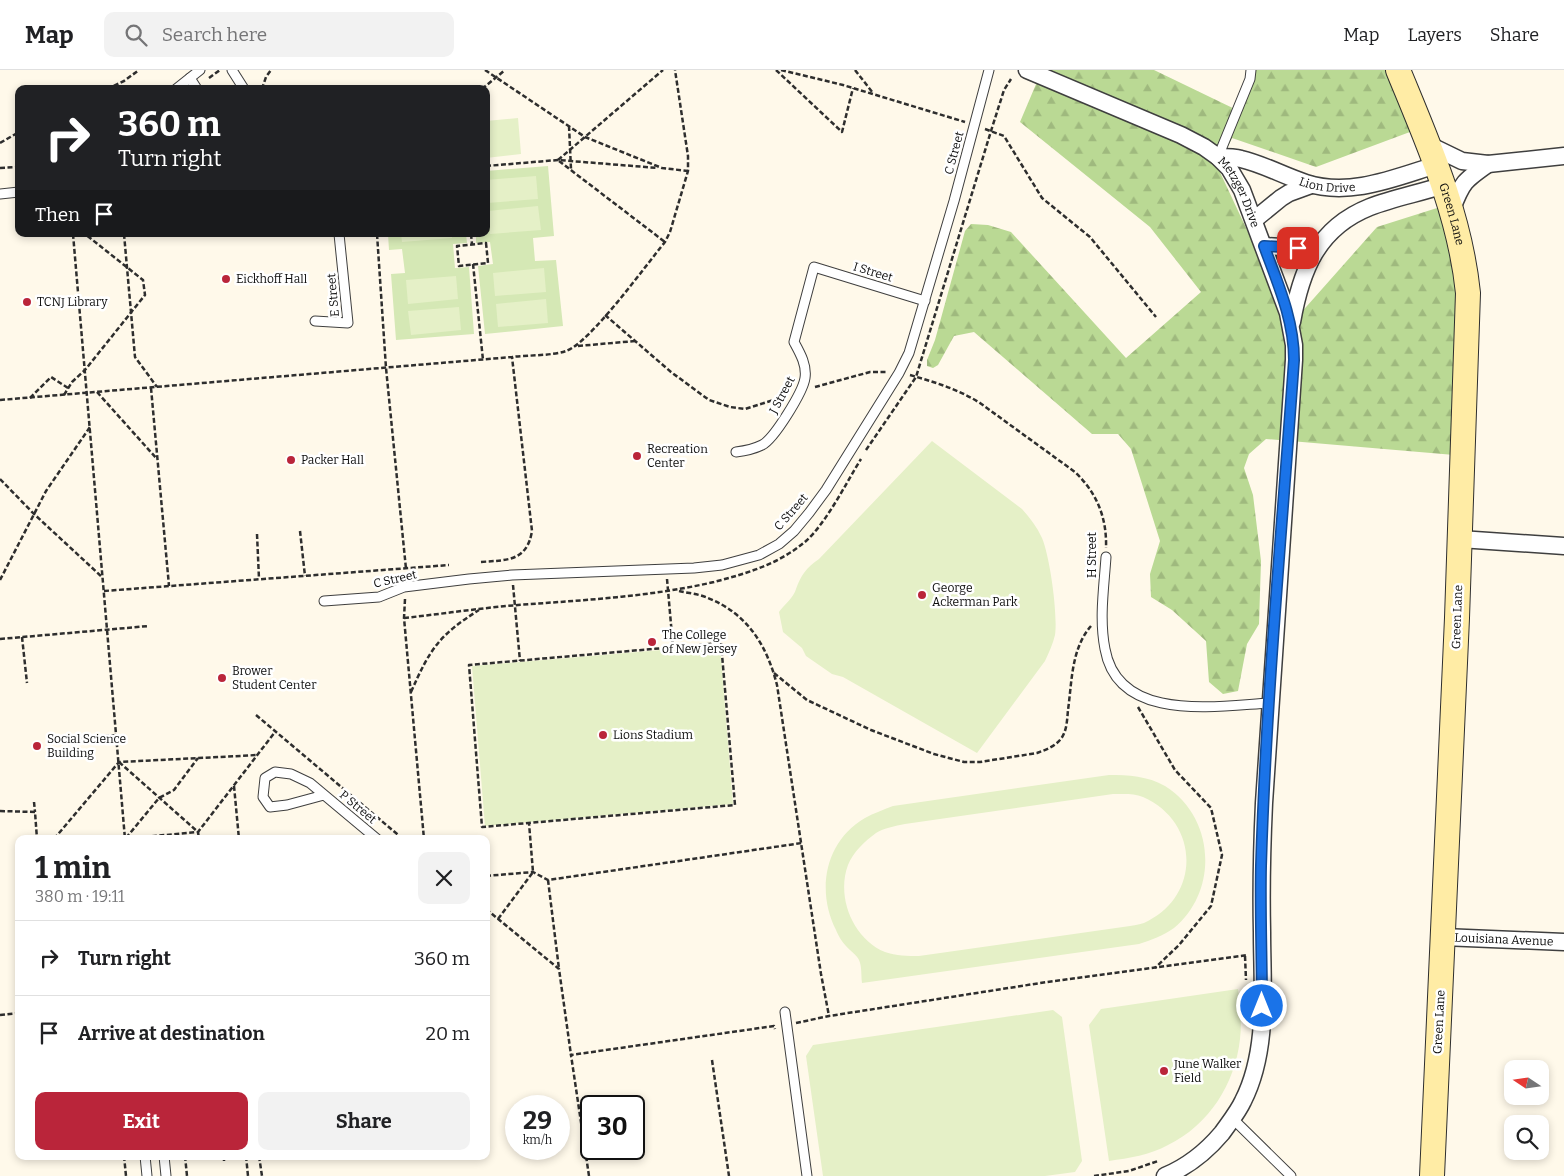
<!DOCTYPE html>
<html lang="en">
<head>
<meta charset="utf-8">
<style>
	:root { --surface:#fff; --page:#f2f2f2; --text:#202124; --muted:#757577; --line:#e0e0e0; --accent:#ba253a }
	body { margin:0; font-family:Bitter,serif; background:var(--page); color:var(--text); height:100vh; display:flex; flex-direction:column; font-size:19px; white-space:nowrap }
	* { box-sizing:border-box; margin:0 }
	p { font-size:16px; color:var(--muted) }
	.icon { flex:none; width:28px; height:28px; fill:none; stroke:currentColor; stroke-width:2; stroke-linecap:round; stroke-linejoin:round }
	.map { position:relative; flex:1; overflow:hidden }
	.drawer { position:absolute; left:15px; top:765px; width:475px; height:325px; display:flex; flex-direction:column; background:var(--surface); border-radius:10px; box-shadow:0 2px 8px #0003 }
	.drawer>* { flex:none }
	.banner { position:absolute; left:15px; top:15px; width:475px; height:152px; border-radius:10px; box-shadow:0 2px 8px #0003; background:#202124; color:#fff; overflow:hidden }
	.needle { width:32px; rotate:283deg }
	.fabs { position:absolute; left:1504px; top:990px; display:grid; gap:10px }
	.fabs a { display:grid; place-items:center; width:45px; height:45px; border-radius:10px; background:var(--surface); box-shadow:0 2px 8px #0003; font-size:25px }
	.speed { position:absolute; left:505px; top:1025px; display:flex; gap:10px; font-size:25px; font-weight:700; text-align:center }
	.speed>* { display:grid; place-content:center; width:65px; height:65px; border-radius:50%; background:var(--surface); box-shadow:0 2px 8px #0003; line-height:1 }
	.speed small { font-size:12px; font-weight:400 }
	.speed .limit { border:2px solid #111; border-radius:8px; background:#fff; color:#111 }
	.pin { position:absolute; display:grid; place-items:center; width:42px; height:42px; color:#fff; margin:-21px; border-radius:10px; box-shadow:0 2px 8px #0006 }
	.me { position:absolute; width:55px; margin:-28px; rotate:0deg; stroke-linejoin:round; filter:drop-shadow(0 0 4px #0008) }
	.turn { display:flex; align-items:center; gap:18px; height:105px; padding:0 20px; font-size:22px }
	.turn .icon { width:65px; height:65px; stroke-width:2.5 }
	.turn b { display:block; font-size:35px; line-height:42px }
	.then { display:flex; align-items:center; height:48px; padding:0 20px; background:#0003; gap:10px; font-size:19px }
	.round { display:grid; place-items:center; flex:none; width:52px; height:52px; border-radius:10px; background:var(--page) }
	.headline { display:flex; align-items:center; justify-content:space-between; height:85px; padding:0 20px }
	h1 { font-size:30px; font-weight:700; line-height:38px }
	.cta { display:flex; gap:10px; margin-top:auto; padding:10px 20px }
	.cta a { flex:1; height:58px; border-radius:10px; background:var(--accent); color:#fff; font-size:20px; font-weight:700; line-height:58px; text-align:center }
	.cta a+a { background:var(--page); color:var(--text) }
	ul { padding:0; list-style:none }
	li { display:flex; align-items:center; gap:15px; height:75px; padding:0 20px; border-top:1px solid var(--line) }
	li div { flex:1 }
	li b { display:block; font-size:19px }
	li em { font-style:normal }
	header { display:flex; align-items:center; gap:30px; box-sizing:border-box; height:70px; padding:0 25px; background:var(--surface); border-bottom:1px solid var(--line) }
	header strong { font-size:24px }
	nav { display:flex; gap:28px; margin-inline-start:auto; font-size:18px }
	.search { width:350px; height:45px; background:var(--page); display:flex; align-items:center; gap:12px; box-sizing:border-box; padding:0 18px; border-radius:10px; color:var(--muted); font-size:19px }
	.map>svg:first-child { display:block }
	.forest { fill:url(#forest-firs) }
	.park { fill:#d5e8b5 }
	.pitch { fill:#e5f0c7; fill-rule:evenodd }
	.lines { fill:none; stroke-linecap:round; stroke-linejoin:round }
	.lane-casing { stroke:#3f3f3f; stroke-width:11 }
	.street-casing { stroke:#3f3f3f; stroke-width:19 }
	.secondary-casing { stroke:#2e2e2e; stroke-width:26 }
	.path { stroke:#2e2e2e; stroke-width:2.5; stroke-dasharray:5 2.5; stroke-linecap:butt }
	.lane { stroke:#fff; stroke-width:9 }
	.street { stroke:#fff; stroke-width:16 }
	.secondary { stroke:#ffeca5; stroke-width:24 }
	.route-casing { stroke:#114b97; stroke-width:12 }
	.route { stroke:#1a73e8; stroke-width:9 }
	.poi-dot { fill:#ba253a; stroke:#fff; stroke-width:2 }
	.labels { text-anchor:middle; stroke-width:5; stroke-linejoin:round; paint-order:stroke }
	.street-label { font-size:12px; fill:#0c0c0c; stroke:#fff }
	.poi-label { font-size:12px; fill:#0c0c0c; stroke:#fff; text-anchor:start }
</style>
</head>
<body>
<header>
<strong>Map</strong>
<div class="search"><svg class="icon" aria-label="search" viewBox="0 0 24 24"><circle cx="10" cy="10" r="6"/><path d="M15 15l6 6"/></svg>Search here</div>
<nav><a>Map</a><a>Layers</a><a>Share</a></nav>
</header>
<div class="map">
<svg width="1564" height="1106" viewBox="0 0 1564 1106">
	<defs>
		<pattern id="forest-firs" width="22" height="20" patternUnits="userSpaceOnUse" patternTransform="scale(1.25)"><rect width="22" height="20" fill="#bad994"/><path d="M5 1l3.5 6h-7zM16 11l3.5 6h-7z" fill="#9fb97e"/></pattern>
	</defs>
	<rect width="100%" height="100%" fill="#fff9ea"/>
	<path class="forest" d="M1042,0H1154L1241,42L1255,0H1393L1426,56L1316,97L1232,68L1218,98L1291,254L1377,157L1456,132L1466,386L1266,369L1249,384L1244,398L1253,425L1261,491L1259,554L1247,574L1238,621L1223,624L1209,612L1206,571L1172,540L1151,527L1150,504L1160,471L1131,379L1118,364H1092L974,262L954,266L938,295L933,298L927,296V290L935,270L965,161L971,154L988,155L1011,162L1126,288L1201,222L1150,157L1020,52Z"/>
	<g class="park">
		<path d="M548,96L554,166L533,168L535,191L556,190L563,256L485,264L478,196L493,194L490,172L476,173V164H486V101Z"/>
		<path d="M388,164H466L467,173L453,174L455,198L469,197L474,264L396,270L391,204L405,203L402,179L389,180Z"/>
	</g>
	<g class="pitch">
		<path d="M518,48L521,84L486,88V51Z"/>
		<path d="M536,106L538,129L487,133L486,110Z"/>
		<path d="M538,136L541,160L490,164L488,141Z"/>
		<path d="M401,164H452V168L402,172Z"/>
		<path d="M544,198L546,222L495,226L493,203Z"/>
		<path d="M456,206L458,229L408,234L406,210Z"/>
		<path d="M546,229L548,253L498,257L496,234Z"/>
		<path d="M459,237L461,260L411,265L408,241Z"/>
		<path d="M932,371L1022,439C1030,448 1037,457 1042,468C1050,487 1058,545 1055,565C1053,574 1049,582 1045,591L977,683L843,607L832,604L806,586L802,578L783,562L779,542C784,535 794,527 796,519C801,505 806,498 819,489Z"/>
		<path d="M720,575L733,734L485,756L472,596Z"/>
		<path d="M1109,705C1128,705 1148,706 1165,716C1215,747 1219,821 1174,858C1163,866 1151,870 1139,874L862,913C861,906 862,896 859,890C857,885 850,881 846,876C842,872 838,865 836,860C816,821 825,771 865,748C874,743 883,740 893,736ZM1113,724C1123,724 1134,723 1143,727C1198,751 1202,823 1148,851C1143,854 1136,855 1130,856L919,886C908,886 896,886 885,882C853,869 836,827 848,795C853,782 865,771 876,763C884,758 895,756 905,754Z"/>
		<path d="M1238,919C1240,936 1242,952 1240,969C1235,1014 1209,1055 1168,1075C1150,1085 1129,1088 1109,1091L1089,955L1101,939Z"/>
		<path d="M1053,940L1062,947L1082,1091L1075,1102L1045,1106H823L806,986L813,975Z"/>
	</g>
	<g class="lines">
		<g class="lane-casing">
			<g id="lane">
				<path d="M232,0L244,19"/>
				<path d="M190,8L197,19"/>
				<path d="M176,19L200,0"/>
				<path d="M1218,87L1250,9L1251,0"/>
				<path d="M0,124L19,122"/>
				<path d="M315,251L348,253L339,164"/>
				<path d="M736,382C744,381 754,379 762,375C774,369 803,322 805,308C807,295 800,283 794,272L814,197L925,231"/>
				<path d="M1106,487C1104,517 1099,549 1105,579C1118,653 1216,636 1269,633"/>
				<path d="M324,531L379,527L404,517L469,509L512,505L694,498L722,495L759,485L779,474L794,461L809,443L826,420L899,303L909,283L954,131L989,0"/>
				<path d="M324,725L287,735L270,737L263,727L265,708L275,702L291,704L310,713L377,769"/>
				<path d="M785,942L807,1106"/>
				<path d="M1232,1048L1291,1106"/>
				<path d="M145,1086L147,1106"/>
				<path d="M164,1086L166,1106"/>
			</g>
		</g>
		<g class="street-casing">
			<g id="street">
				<path id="s1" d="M1027,0L1181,65L1204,77L1218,87L1229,98L1242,120L1288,243L1294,275V290L1264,733C1262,776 1261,819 1262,862C1262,917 1269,980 1243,1031C1238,1042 1229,1053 1222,1063C1206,1082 1189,1096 1165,1106"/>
				<path d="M1429,75L1462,91L1488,94L1564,86"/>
				<path id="s2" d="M1218,87C1225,87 1234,87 1241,89C1263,94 1284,106 1306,113C1350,127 1394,108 1436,95"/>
				<path d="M1452,139C1462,112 1465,110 1488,94"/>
				<path d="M1254,150L1281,128L1289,123L1311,115"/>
				<path d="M1264,176L1315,179"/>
				<path d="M1292,252C1301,201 1317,158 1370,137C1393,128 1420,123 1444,115"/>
				<path d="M1460,469L1564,476"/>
				<path id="s3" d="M1443,867L1564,872"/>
			</g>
		</g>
		<g class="secondary-casing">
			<g id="secondary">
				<path id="s4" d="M1398,0C1428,73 1460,144 1468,223L1457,548L1432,1106"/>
			</g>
		</g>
		<g class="path">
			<path d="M485,0L585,67L662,98L688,101"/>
			<path d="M776,0L842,62L853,18"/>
			<path d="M781,0L843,15L965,52"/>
			<path d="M855,0L873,23"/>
			<path d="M209,8L220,0"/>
			<path d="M107,19L124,11L139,0"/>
			<path d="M262,19L266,7L271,0"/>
			<path d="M292,19L293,18"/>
			<path d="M482,19L505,0"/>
			<path d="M569,56L571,99"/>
			<path d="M985,59L1004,66L1042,128L1090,167L1156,247"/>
			<path d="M0,73L19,62"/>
			<path d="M558,90L663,0"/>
			<path d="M559,91L665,172"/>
			<path d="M486,96L558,90L658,98"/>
			<path d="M0,98L19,97"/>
			<path d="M73,164L125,769"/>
			<path d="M124,164L135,287L157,317"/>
			<path d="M377,164L386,298L406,499"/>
			<path d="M471,164L472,174"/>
			<path d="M486,173L488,193L459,196L457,176Z"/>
			<path d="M473,194L483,290"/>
			<path d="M605,245L671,302L709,330L730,337L745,339L786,326"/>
			<path d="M578,276L635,271"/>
			<path d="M910,305C934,312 958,319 980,333L1075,402C1097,423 1107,448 1106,478"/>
			<path d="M815,317L870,302H887"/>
			<path d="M151,318L169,516"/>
			<path d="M97,322L157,389"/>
			<path d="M64,325L72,312L85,300L145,225L143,210L85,164"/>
			<path d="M30,328L51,307L68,318"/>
			<path d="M0,330L512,287C528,285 551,286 566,281C590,273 646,195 665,172L670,162L688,101V86L675,0"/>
			<path d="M866,380L916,307L991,61L1004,20L1011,9"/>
			<path d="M0,409L34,444L102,507"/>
			<path d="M300,461L305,506"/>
			<path d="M257,464L259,509"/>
			<path d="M481,492C506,490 527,492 532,461L512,287"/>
			<path d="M667,509L673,577"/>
			<path d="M0,510L46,421L90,357"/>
			<path d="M513,515L520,591"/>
			<path d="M104,521L449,495"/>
			<path d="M679,521C688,523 699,524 708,528C748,544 767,576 777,615L821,904L829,946"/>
			<path d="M405,529L404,548L424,769"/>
			<path d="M404,548C442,544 480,538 518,535C584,530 649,527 714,512C748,503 779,494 806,471C827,452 846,413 861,389"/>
			<path d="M22,567L27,613"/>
			<path d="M0,569L149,556"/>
			<path d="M721,573L735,735L482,757L469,595Z"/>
			<path d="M774,603L807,630L871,660L934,684L964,692H980L1037,683C1045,680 1054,677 1060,670C1067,662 1067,650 1068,640C1072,612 1071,579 1091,556"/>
			<path d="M411,622C430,579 439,565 479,540"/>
			<path d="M1138,637L1175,700L1211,738L1222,785L1211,836L1179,875L1155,898"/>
			<path d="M256,645L403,769"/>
			<path d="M74,669L117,665"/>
			<path d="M119,692L198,762L199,769"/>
			<path d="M234,716L239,769"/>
			<path d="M34,732L35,742"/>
			<path d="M0,741L35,742L37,769"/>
			<path d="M126,768L159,728L174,720L198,688"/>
			<path d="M54,769L119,692L258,685"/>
			<path d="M122,769L198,762L275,662"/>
			<path d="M486,806L533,802L548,810L802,773"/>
			<path d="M548,810L559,899"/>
			<path d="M486,839L559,899L571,985"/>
			<path d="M498,849L533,802L529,753"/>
			<path d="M1245,886L1246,910"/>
			<path d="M0,945L19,943"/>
			<path d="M796,953L829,946L1047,912L1248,885"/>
			<path d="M712,990L729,1106"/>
			<path d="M124,1086L126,1106"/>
			<path d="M185,1086L187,1106"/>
			<path d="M224,1086V1093"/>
			<path d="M246,1086L248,1106"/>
			<path d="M259,1086L262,1106"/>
			<path d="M589,1106L571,985L774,956L775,959"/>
			<path d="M1094,1106L1129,1101L1158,1091"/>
		</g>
		<use href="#lane" class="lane"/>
		<use href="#street" class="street"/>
		<use href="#secondary" class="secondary"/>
	</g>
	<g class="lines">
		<g class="route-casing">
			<path id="route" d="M1262,936C1262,890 1260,843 1261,796C1266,628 1282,459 1294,290C1294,250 1278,214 1264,176L1298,178"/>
		</g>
		<use href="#route" class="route"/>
	</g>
	<g class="poi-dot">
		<circle cx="226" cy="209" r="5"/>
		<circle cx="27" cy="232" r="5"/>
		<circle cx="637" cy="386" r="5"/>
		<circle cx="291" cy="390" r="5"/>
		<circle cx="922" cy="525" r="5"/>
		<circle cx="652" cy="572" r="5"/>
		<circle cx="222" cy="608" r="5"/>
		<circle cx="603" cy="665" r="5"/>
		<circle cx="37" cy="676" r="5"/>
		<circle cx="1164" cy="1001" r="5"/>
	</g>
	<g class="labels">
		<g class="street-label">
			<text transform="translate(954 83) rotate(-75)" y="4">C Street</text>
			<text dy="4" stroke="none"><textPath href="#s2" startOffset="114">Lion Drive</textPath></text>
			<text dy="4" stroke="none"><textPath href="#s1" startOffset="252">Metzger Drive</textPath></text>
			<text dy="4" stroke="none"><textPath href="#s4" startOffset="154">Green Lane</textPath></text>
			<text transform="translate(873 202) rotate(17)" y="4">I Street</text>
			<text transform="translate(333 225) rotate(-95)" y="4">E Street</text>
			<text transform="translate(782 325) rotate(-62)" y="4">J Street</text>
			<text transform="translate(791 442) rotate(-49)" y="4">C Street</text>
			<text transform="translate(1092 485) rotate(-90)" y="4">H Street</text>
			<text transform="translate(395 509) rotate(-13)" y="4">C Street</text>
			<text transform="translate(1457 547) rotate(-88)" y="4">Green Lane</text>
			<text transform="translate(358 737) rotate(40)" y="4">P Street</text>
			<text dy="4" stroke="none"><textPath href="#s3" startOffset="61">Louisiana Avenue</textPath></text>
			<text transform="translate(1439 952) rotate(-87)" y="4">Green Lane</text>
		</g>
		<g class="poi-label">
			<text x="236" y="213">Eickhoff Hall</text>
			<text x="37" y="236">TCNJ Library</text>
			<text x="647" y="383">Recreation<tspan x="647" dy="14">Center</tspan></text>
			<text x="301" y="394">Packer Hall</text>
			<text x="932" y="522">George<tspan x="932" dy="14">Ackerman Park</tspan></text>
			<text x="662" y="569">The College<tspan x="662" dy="14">of New Jersey</tspan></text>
			<text x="232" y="605">Brower<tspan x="232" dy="14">Student Center</tspan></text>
			<text x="613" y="669">Lions Stadium</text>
			<text x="47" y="673">Social Science<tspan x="47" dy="14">Building</tspan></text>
			<text x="1174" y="998">June Walker<tspan x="1174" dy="14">Field</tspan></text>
		</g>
	</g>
</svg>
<div class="fabs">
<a><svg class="needle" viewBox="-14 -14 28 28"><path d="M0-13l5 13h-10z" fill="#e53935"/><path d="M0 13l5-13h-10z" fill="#757577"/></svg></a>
<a><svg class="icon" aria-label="search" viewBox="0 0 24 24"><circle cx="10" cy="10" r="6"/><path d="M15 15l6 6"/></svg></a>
</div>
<div class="speed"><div>29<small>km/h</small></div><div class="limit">30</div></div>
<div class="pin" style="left:1298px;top:178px;background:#d93025"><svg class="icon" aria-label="arrive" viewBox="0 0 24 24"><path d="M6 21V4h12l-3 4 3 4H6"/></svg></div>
<svg class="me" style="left:1262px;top:936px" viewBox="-20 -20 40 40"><circle r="17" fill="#1a73e8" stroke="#fff" stroke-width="3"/><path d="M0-11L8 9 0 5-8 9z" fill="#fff"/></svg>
<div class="banner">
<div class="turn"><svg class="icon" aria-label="right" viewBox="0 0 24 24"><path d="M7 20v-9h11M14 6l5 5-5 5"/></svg><div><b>360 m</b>Turn right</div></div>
<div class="then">Then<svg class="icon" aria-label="arrive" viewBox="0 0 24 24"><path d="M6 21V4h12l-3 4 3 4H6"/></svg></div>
</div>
<section class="drawer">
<div class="headline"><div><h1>1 min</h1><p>380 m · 19:11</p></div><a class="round"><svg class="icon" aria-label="close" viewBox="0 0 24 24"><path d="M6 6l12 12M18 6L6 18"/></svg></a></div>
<ul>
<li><svg class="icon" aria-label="right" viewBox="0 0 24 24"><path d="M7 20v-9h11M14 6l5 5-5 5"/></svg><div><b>Turn right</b></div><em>360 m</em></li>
<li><svg class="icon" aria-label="arrive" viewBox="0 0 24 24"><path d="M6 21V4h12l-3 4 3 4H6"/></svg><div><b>Arrive at destination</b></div><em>20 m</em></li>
</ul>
<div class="cta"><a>Exit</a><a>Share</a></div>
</section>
</div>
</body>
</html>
